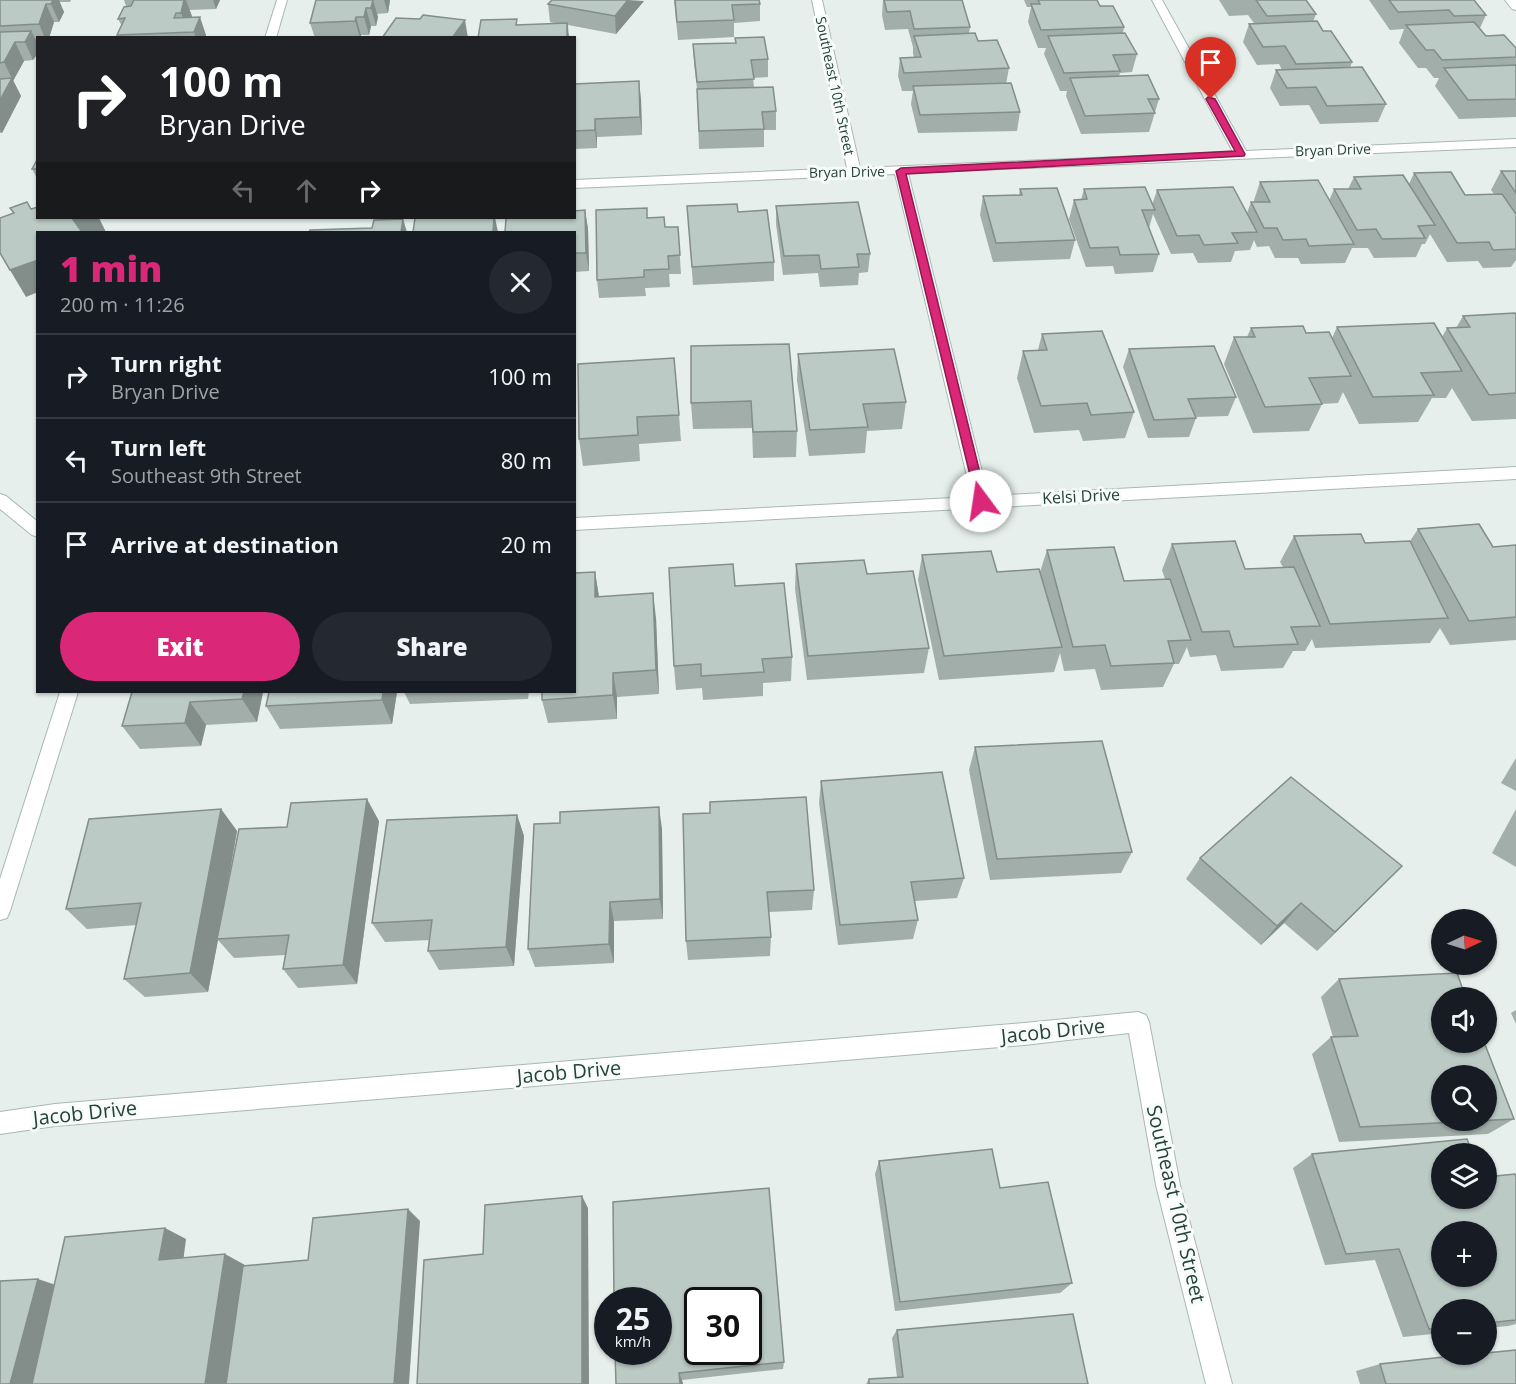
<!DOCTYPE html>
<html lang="en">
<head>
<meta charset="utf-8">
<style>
	:root { --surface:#171b24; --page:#242831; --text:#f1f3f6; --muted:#9ea1a6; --line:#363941; --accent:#db2777 }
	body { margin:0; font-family:"Open Sans",sans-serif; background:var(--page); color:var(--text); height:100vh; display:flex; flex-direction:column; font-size:22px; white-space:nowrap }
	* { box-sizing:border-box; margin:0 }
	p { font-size:20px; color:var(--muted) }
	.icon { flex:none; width:33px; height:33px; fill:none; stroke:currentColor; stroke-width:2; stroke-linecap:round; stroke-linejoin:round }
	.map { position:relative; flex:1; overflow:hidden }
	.details { position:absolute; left:36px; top:231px; width:540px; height:462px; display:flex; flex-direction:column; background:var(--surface); border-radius:0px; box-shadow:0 2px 4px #0004 }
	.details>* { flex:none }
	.banner { position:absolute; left:36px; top:36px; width:540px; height:183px; border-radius:0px; box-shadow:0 2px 4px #0004; background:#202124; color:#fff; overflow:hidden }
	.needle { width:39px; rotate:86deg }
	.tools { position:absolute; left:1431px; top:909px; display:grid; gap:12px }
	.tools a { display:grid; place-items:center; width:66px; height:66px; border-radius:50%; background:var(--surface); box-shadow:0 2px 4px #0004; font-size:30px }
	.speed { position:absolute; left:594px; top:1287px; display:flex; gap:12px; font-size:30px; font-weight:700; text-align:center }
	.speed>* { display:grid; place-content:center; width:78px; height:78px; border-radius:50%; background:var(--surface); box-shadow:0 2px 4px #0004; line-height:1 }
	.speed small { font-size:15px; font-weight:400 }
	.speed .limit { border:3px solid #111; border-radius:9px; background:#fff; color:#111 }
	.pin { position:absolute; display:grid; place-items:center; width:51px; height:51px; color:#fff; margin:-62px -26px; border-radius:50% 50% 50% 0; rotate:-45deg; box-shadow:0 0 6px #0007 }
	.pin .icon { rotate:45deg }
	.me { position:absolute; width:66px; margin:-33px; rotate:346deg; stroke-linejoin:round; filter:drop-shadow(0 0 4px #0008) }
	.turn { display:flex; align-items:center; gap:21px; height:126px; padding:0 24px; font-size:27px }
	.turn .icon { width:78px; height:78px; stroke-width:2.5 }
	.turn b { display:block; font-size:42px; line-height:51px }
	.lanes { display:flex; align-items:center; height:57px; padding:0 24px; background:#0003; justify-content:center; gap:30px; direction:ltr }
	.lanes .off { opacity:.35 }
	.round { display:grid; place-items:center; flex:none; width:63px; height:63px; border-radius:32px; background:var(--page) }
	.overview { display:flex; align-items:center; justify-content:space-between; height:102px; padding:0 24px }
	h1 { font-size:36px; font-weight:800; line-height:45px; color:var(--accent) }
	.primary-button { display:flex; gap:12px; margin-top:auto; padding:12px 24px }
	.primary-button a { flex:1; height:69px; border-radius:36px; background:var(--accent); color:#fff; font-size:24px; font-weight:800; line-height:69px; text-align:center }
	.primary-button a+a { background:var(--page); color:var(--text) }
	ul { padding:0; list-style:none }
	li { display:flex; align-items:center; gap:18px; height:84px; padding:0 24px; border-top:2px solid var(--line) }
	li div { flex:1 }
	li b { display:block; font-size:22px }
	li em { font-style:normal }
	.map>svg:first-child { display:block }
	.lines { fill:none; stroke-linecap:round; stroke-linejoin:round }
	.minor-casing { stroke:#a8b8b2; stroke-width:2 }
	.minor { fill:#fff; fill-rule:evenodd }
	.wall { fill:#a1aea9 }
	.shaded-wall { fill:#838d89 }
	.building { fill:#bbcac4; stroke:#838d89; stroke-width:1.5; fill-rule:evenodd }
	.route { fill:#db2777; stroke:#8e194d; stroke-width:1.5 }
	.labels { text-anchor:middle; stroke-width:6; stroke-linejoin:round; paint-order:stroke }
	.far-street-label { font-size:14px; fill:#24423a; stroke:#f7fbf9 }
	.street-label { font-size:16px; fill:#24423a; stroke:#f7fbf9 }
	.near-street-label { font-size:20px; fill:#24423a; stroke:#f7fbf9 }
</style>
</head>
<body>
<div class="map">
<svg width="1516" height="1384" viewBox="0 0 1516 1384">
	<rect width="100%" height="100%" fill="#e6efeb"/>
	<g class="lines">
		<g class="minor-casing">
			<g id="minor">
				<path d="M277,0H287L276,38H265Z"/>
				<path d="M812,0H822L860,168L1233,152L1152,0H1162L1246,151L1516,139V147L908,173L988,496L1516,467V479L574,530V518L972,497L895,174L574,188V180L847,168Z"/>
				<path d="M1505,0H1516V10L1512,9Z"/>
				<path d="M0,494L6,496L38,522V537L32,535L0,509Z"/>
				<path d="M60,692H78L10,911L7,918L0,920V879Z"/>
				<path d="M1138,1012L1146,1015L1149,1022L1180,1185L1232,1384H1206L1156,1185L1129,1033L1024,1045L55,1126L0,1134V1112L55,1104L1024,1023Z"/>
			</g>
		</g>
		<use href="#minor" class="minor"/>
	</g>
	<g class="wall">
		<path d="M0,0H71L70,2H59L64,12L59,22H54L49,38H38V43H37L38,53L33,60L24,61L13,81L21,96L2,133H0Z"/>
		<path d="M124,0H220L216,9L189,10L191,17L206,35L205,38H119L117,35L122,26L118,19L126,6Z"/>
		<path d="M316,0H390L388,13L377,14L378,17L376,26H371L369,35H361V38H315L310,23Z"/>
		<path d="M674,0L760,4V21L734,23V37L678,40Z"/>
		<path d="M883,0H962L970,27L969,33L1009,68L1006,84L1020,112L1017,131L918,133L911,104L913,91H902L898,76L900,58L914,57L913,54V47L908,29L885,30L882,15Z"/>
		<path d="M1024,0H1097L1100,6L1124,27L1123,33L1137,54L1132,72L1120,73L1119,76L1159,99L1149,132L1081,134L1066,96L1067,91H1060L1044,54L1046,48H1038L1028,22L1031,7H1027Z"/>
		<path d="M1219,0H1306L1316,14L1313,22L1352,62L1350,68L1386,104L1378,122L1320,124L1309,105L1280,106L1270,88L1276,70H1282L1279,64L1257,65L1243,42L1249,24L1254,23L1248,15L1229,16Z"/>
		<path d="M1369,0H1474L1486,15L1480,28L1486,36L1516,48V117L1459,119L1435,86L1439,78H1434L1426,68H1418L1399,43L1404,29L1390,30Z"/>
		<path d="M644,1L616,34L568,25L569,38H478L518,25L558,24L550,22L548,4Z"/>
		<path d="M693,44L768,59V77L753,78L754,87L776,111V130H764V147L699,149L697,89L694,63Z"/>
		<path d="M574,84L641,99L642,135L597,137V148L574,149Z"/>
		<path d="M38,158V180L32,169Z"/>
		<path d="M1501,171H1516V260L1511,267L1483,268L1478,261L1447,262L1430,234L1425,244H1422L1416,257L1374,258L1368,248H1352L1345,263L1301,264L1298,258H1275L1269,246L1257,247L1254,240L1250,250L1235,251L1231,262L1198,263L1193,253L1171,254L1153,214L1149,228L1159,254L1153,272L1115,274L1113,266L1086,267L1069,219L1074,200H1081L1084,189L1152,205L1157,190L1247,213L1251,202H1254V200L1260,182L1329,201L1334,189H1348L1354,177L1409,184L1414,173L1465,195L1494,194L1491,190Z"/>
		<path d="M1020,189L1075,240L1070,259L993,262L980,215L983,196L1019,195Z"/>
		<path d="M687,206L774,262V281L693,285Z"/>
		<path d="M776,206L870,254L868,272L859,273L858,285L820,287L818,273L783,275L776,224Z"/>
		<path d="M585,210L588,229L589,271L574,272V232Z"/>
		<path d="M647,218L665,227H678L681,274H669L670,287L645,288L646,296L599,298L597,280Z"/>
		<path d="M1516,315V419L1472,421L1452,388L1446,398H1432L1418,422L1359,424L1343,392L1338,403L1322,404L1309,431L1253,433L1224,364L1234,337H1247L1251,328L1306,333L1332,338L1337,327L1442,337L1447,328H1456L1463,316Z"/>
		<path d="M1042,334L1134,412L1125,438L1083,441L1079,430L1034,433L1017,378L1023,351L1038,350Z"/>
		<path d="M691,346L797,431L796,457L753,458L752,428L693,429L691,403Z"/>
		<path d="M1129,349L1236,397L1228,416L1195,417L1196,418L1189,437L1148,438L1123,367Z"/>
		<path d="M798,354L906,402L902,429L867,431L865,453L809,456L797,381Z"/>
		<path d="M578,364L679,415L681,441L639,444L640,461L583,466L579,439Z"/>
		<path d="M1418,529L1493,547L1516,545V640L1450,645L1440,628L1430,643L1315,648L1312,639L1305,651H1293L1283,668L1221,671L1216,655L1190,657L1187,647L1179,664H1174L1163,687L1101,690L1095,669L1064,671L1060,653L1054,672L939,680L918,580L922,555L997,572H1040L1047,550L1124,581L1165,579L1162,570L1172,544L1245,569L1283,567L1280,562L1294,536L1365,543L1410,541Z"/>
		<path d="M796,564L867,574L929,648L924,673L807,680L795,589Z"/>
		<path d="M595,572L599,597L656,618L659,694L617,697V719L548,723L542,700Z"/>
		<path d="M735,586L792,657L791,681L763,683V696L703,700L702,688L676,690L674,666Z"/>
		<path d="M132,692H263L257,722L206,725L201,746L140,749L122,726Z"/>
		<path d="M269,692H397L392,724L280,729L266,706Z"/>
		<path d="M404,692H529L528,699L410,704Z"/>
		<path d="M975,747L1132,852L1121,873L990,880L969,770Z"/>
		<path d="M1516,758V791L1501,783Z"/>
		<path d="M821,781L964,878L957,898L915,901L918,920L913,939L838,945L819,803Z"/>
		<path d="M221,809L237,831L226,895L287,827L379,821L357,984L298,988L283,969L285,955L234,958L218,940L208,992L145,997L124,979L136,925L87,929L66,909Z"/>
		<path d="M1516,809V867L1492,853Z"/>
		<path d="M710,813L814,890L812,910L769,912L771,937L770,956L688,960L686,941Z"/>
		<path d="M517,815L524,836L514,966L439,970L428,951L430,940L385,942L372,923Z"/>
		<path d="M662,829L663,919L614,921V963L535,967L528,949Z"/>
		<path d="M1200,858L1382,886L1317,951L1284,923L1261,945L1186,879Z"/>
		<path d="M1339,979L1514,1119L1488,1134L1339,1142L1312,1054L1331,1037H1333L1321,997Z"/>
		<path d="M1516,1010V1024L1511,1013Z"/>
		<path d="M1312,1154L1442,1198L1516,1177V1324L1508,1326L1486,1328V1310H1442V1333L1403,1337L1375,1260L1325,1265L1293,1168Z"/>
		<path d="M879,1161L1000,1188L1072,1283L1060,1293L895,1311L875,1174Z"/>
		<path d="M897,1330L1088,1384H866L869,1379L897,1377L892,1338Z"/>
		<path d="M615,1352L784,1362L783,1369L682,1380L683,1384H616Z"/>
		<path d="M1380,1364L1516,1384H1360L1356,1371Z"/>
	</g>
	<g class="shaded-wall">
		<path d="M53,0H59L64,12L59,22L51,4Z"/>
		<path d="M184,0H186L192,16L188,31L181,13Z"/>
		<path d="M213,0H220L216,9Z"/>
		<path d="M373,0L378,17L376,26L371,8Z"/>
		<path d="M384,0H390L388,13Z"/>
		<path d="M628,0L644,1L616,34L615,16Z"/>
		<path d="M46,4L54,22L49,38H45L39,24Z"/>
		<path d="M366,8L371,26L369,35L364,17Z"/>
		<path d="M200,17L206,35L205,38H196L194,32Z"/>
		<path d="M356,17L361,35V38H360L355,21Z"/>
		<path d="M465,20L468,38H452Z"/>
		<path d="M567,23L569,38H567Z"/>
		<path d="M31,31L38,44V53L33,60L25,42Z"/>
		<path d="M15,42L24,61L13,81L4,62Z"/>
		<path d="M12,78L21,96L2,133L0,130V100Z"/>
		<path d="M639,81L641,99L642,135L640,117Z"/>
		<path d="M595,119L597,137V148L595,130Z"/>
		<path d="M585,210L588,229L589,271L586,253Z"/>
		<path d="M72,218H99L106,232H80Z"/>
		<path d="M494,218H495L498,232H493Z"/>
		<path d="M403,219L407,232H401Z"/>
		<path d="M38,260V292L26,297L10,270Z"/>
		<path d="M595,572L599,597H595Z"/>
		<path d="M653,593L656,618L659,694L656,670Z"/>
		<path d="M613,673L617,697V719L613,695Z"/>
		<path d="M244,692H263L257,722L242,699Z"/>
		<path d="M383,692H397L392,724L382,700Z"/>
		<path d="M190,702L206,725L201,746L185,723Z"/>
		<path d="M367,799L379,821L357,984L343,965Z"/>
		<path d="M659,807L662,829L663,919L660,899Z"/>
		<path d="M221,809L237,831L218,938L217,939L218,940L208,992L190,973Z"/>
		<path d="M517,815L524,836L514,966L506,947Z"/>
		<path d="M1402,866L1317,951L1335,932Z"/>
		<path d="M610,902L614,921V963L609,944Z"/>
		<path d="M1301,903L1284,923L1261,945L1277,926Z"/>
		<path d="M582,1196L588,1208L589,1384H582Z"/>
		<path d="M408,1209L420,1221L409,1384H394Z"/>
		<path d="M165,1228L186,1239L182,1270L159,1260Z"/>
		<path d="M225,1254L245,1265L227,1384H205Z"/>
		<path d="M38,1279L65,1288L41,1384H10Z"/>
		<path d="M679,1373L682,1380L683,1384H680Z"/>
	</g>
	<g class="building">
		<path d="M0,0H53L51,4H46L39,24L0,26Z"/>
		<path d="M134,0H184L181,13H176L174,18L200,17L194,32L117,35L125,18L118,19L124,7L131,6Z"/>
		<path d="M316,0H373L371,8H366L364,17H356L355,21L310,23Z"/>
		<path d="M552,0H628L615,16L548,4Z"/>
		<path d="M675,0H759L760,4L732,5L734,20L677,22Z"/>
		<path d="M884,0H962L970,27L914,29L910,11L887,12Z"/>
		<path d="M1038,0H1097L1100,6H1113L1124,27L1041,30L1031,4H1040Z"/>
		<path d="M1256,0H1306L1316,14L1267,16Z"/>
		<path d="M1389,0H1474L1486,15L1454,16L1449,10L1398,12Z"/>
		<path d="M423,15L465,20L452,38H382L396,18L420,19Z"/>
		<path d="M517,19L516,25L567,23V38H478L481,20Z"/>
		<path d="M1317,21L1323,31H1331L1352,62L1296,64L1285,46L1263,47L1249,24Z"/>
		<path d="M1474,22L1486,36L1504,35L1516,48V57L1442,60L1434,50H1426L1406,25Z"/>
		<path d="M31,31L25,42H15L4,62L0,63V32Z"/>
		<path d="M975,33L978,41L997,40L1009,68L904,73L900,58L921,57L914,36Z"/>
		<path d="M1125,33L1137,54L1113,55L1120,71L1064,73L1048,36Z"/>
		<path d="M764,37L768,59L751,60L754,79L697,82L693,44L736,43L735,38Z"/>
		<path d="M1516,65V99L1468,100L1444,68Z"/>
		<path d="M1362,67L1386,104L1327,106L1316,87L1287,88L1276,70Z"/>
		<path d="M1148,75L1159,99H1148L1155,113L1085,116L1070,78Z"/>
		<path d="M12,78L0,100V79Z"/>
		<path d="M639,81L640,117L595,119V130L574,131V84Z"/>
		<path d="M1011,83L1020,112L920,115L913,86Z"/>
		<path d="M773,87L776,111L762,112L764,129L699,131L697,89Z"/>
		<path d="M38,158V169H32Z"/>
		<path d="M1501,171H1516V193Z"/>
		<path d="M1451,172L1465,195L1502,194L1516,214V249L1493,250L1489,242L1457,243L1414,173Z"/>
		<path d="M1403,175L1435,225L1418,226L1425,238L1382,239L1376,229L1357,230L1334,189H1361L1354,177Z"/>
		<path d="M1318,180L1354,244L1309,246L1306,239L1283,240L1277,228H1264L1251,202H1270L1260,182Z"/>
		<path d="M1145,187L1155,210H1142L1159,254L1120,255L1118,247L1090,248L1074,200L1087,199L1084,189Z"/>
		<path d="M1233,187L1257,232L1232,233L1238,243L1204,245L1199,235L1177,236L1157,190Z"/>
		<path d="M1057,188L1075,240L996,243L983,196L1022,195L1020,189Z"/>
		<path d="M27,202L31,209L38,207V218H72L82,232H38V260L10,270L0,253V218L14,213L10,208Z"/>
		<path d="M858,202L870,254H857L859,267L821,269L819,255L784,256L776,206Z"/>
		<path d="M737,204L738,212L767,210L774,262L692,267L687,206Z"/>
		<path d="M647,208V218L664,217L665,227H678L680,255L668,256L669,269L644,270V277L597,280L596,210Z"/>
		<path d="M585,210L586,253H574V232H505L506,218H574V211Z"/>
		<path d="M415,218H494L493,232H413Z"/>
		<path d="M403,219L401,232H309L310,230L372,228L374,220Z"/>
		<path d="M1515,313L1516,315V393L1489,395L1447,328L1470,327L1463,316Z"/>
		<path d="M1434,323L1462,371L1421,373L1434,395L1373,397L1337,327Z"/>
		<path d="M1303,326L1306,333L1329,332L1351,376L1309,378L1322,404L1265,407L1234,337H1255L1251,328Z"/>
		<path d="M1102,331L1134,412L1091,415L1087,403L1041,406L1023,351L1047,350L1042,334Z"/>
		<path d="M789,344L797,431L753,432L751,401L691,403V346Z"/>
		<path d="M1214,346L1236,397L1188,399L1196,418L1154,420L1129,349Z"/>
		<path d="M894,349L906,402L863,404L868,427L810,430L798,354Z"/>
		<path d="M674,358L679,415L637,417L638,435L579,439L578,364Z"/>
		<path d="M1479,524L1493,547L1516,545V617L1469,621L1418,529Z"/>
		<path d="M1361,534L1365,543L1410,541L1448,618L1330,624L1294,536Z"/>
		<path d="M1235,541L1245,569L1294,567L1320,626L1291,627L1298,644L1234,647L1229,631L1202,632L1172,544Z"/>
		<path d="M1114,547L1124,581L1170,579L1191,640L1168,641L1174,663L1111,666L1105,645L1073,647L1047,550Z"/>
		<path d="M991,551L997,572L1039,569L1062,647L944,656L922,555Z"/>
		<path d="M864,560L867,574L913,571L929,648L808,656L796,564Z"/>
		<path d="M733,564L735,586L784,583L792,657L762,659L764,672L701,676V664L674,666L669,568Z"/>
		<path d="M595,572V597L653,593L656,670L613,673V695L542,700V692H574V573Z"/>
		<path d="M132,692H244L242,699L190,702L185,723L122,726Z"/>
		<path d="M269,692H383L382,700L266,706Z"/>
		<path d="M1102,741L1132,852L997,859L975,747Z"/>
		<path d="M942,772L964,878L911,882L918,920L840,925L821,781Z"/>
		<path d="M1291,777L1402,866L1335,932L1301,903L1277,926L1200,858Z"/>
		<path d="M806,797L814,890L767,892L771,937L686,941L683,814L710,813V802Z"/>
		<path d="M367,799L343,965L283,969L289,935L217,939L239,829L287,827L291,803Z"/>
		<path d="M659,807L660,899L610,902L609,944L528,949L534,824L560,823V812Z"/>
		<path d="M221,809L190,973L124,979L141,903L66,909L89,819Z"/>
		<path d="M517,815L506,947L428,951L432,920L372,923L387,820Z"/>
		<path d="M1457,973L1466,998H1442V1042H1484L1514,1119L1360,1127L1331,1037L1358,1036L1339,979ZM1442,1076H1486V1120H1442Z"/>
		<path d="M1467,1139L1473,1154H1442V1198H1486V1177L1515,1174L1516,1177V1320L1486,1323V1310H1442V1328L1429,1329L1399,1249L1346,1254L1312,1154ZM1442,1232H1486V1276H1442Z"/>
		<path d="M992,1149L1000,1188L1048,1182L1072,1283L900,1302L879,1161Z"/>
		<path d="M769,1188L784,1362L679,1373L680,1384H616L615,1352H658V1300H614L613,1202ZM698,1300H748V1352H698Z"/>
		<path d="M582,1196V1384H417L424,1260L483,1254L485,1205Z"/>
		<path d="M408,1209L394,1384H226L243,1266L308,1260L313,1218Z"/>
		<path d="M165,1228L159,1260L225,1254L205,1384H32L65,1237Z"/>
		<path d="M38,1279L10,1384H0V1281Z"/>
		<path d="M1073,1314L1088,1384H869V1379L903,1377L897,1330Z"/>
		<path d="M1516,1350V1384H1386L1380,1364L1471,1354H1486V1353Z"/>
	</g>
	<path class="route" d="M1208,97L1215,99L1245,154L1244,156L906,174L987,501L985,504H977L896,171L901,168L1235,151L1206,99Z"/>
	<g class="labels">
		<g class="far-street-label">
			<text transform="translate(835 86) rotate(78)" y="5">Southeast 10th Street</text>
			<text transform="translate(1333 150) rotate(-2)" y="5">Bryan Drive</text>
			<text transform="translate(847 172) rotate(-1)" y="5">Bryan Drive</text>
		</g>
		<g class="street-label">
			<text transform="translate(1081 496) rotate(-3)" y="6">Kelsi Drive</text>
		</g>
		<g class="near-street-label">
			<text transform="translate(1053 1031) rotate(-6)" y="7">Jacob Drive</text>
			<text transform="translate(569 1072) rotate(-5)" y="7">Jacob Drive</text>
			<text transform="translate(85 1113) rotate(-6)" y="7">Jacob Drive</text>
			<text transform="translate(1176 1204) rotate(77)" y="7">Southeast 10th Street</text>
		</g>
	</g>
</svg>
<div class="tools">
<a><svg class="needle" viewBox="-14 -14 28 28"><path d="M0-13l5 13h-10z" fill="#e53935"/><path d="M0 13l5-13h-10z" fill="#9ea1a6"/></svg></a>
<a><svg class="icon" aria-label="sound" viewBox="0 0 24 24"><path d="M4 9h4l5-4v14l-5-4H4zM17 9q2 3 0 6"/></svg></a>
<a><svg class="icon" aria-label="search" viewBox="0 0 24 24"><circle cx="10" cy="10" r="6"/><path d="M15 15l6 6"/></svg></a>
<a><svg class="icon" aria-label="layers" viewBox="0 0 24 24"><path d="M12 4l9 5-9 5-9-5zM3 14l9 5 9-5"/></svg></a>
<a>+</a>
<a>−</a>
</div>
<div class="speed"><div>25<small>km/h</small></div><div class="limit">30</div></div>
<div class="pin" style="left:1211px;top:99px;background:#d93025"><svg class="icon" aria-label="arrive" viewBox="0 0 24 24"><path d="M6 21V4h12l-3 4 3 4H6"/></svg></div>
<svg class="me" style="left:981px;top:501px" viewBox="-20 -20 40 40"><circle r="19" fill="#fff"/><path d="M0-13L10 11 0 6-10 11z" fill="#db2777"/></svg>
<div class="banner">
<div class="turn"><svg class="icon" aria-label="right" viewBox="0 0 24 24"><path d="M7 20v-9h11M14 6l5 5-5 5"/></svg><div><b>100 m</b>Bryan Drive</div></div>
<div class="lanes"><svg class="icon off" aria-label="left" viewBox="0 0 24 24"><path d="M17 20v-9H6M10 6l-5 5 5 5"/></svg><svg class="icon off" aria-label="ahead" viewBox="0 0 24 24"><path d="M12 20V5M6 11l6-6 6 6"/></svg><svg class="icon" aria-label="right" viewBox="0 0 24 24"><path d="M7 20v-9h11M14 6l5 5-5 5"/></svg></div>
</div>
<section class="details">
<div class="overview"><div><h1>1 min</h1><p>200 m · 11:26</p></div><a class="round"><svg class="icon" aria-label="close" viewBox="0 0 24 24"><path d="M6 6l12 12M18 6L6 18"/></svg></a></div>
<ul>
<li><svg class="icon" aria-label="right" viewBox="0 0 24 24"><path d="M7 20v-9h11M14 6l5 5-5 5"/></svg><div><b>Turn right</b><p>Bryan Drive</p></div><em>100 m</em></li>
<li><svg class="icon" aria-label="left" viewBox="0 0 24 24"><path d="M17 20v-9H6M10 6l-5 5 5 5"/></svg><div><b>Turn left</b><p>Southeast 9th Street</p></div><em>80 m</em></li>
<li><svg class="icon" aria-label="arrive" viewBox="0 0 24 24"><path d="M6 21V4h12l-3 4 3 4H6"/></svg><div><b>Arrive at destination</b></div><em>20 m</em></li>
</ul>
<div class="primary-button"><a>Exit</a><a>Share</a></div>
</section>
</div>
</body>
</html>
